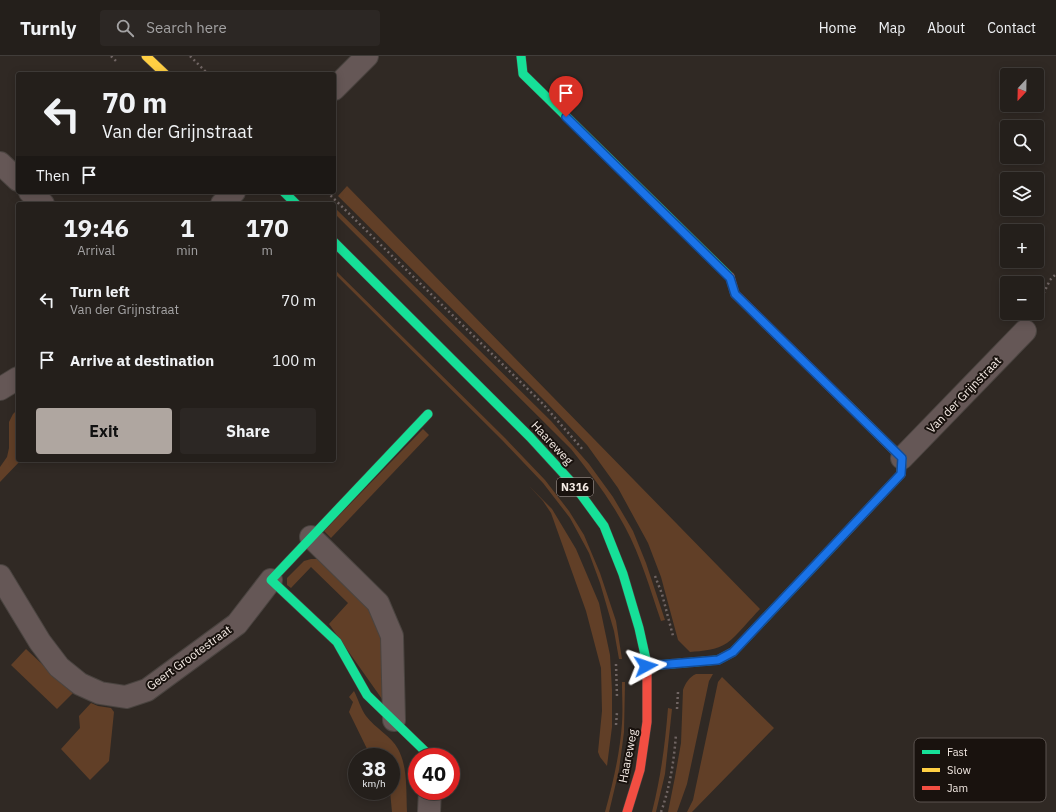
<!DOCTYPE html>
<html lang="en">
<head>
<meta charset="utf-8">
<style>
	:root { --surface:#241f1b; --page:#2c2724; --text:#f1f3f6; --muted:#a3a2a3; --line:#413d3a; --accent:#afa6a0 }
	body { margin:0; font-family:"IBM Plex Sans",sans-serif; background:var(--page); color:var(--text); height:100vh; display:flex; flex-direction:column; font-size:15px; white-space:nowrap }
	* { box-sizing:border-box; margin:0 }
	p { font-size:13px; color:var(--muted) }
	.icon { flex:none; width:22px; height:22px; fill:none; stroke:currentColor; stroke-width:2; stroke-linecap:round; stroke-linejoin:round }
	.map { position:relative; flex:1; overflow:hidden }
	.drawer { position:absolute; left:16px; top:146px; width:320px; height:260px; display:flex; flex-direction:column; background:var(--surface); border-radius:4px; box-shadow:0 2px 10px #0003,0 0 0 1px var(--line) }
	.drawer>* { flex:none }
	.banner { position:absolute; left:16px; top:16px; width:320px; height:122px; border-radius:4px; box-shadow:0 2px 10px #0003,0 0 0 1px var(--line); background:#241f1b; color:var(--text); overflow:hidden }
	.needle { width:26px; rotate:202deg }
	.fabs { position:absolute; left:1000px; top:12px; display:grid; gap:8px }
	.fabs a { display:grid; place-items:center; width:44px; height:44px; border-radius:4px; background:var(--surface); box-shadow:0 2px 10px #0003,0 0 0 1px var(--line); font-size:20px }
	.speed { position:absolute; left:348px; top:692px; display:flex; gap:8px; font-size:20px; font-weight:700; text-align:center }
	.speed>* { display:grid; place-content:center; width:52px; height:52px; border-radius:50%; background:var(--surface); box-shadow:0 2px 10px #0003,0 0 0 1px var(--line); line-height:1 }
	.speed small { font-size:10px; font-weight:400 }
	.speed .limit { border:6px solid #d22; background:#fff; color:#111 }
	.pin { position:absolute; display:grid; place-items:center; width:34px; height:34px; color:#fff; margin:-41px -17px; border-radius:50% 50% 50% 0; rotate:-45deg; box-shadow:0 0 4px #0007 }
	.pin .icon { rotate:45deg }
	.me { position:absolute; width:44px; margin:-22px; rotate:85deg; stroke-linejoin:round; filter:drop-shadow(0 0 3px #0008) }
	.turn { display:flex; align-items:center; gap:14px; height:84px; padding:0 20px; font-size:18px }
	.turn .icon { width:52px; height:52px; stroke-width:2.5 }
	.turn b { display:block; font-size:28px; line-height:34px }
	.then { display:flex; align-items:center; height:38px; padding:0 20px; background:#0003; gap:8px; font-size:15px }
	.eta { display:flex; justify-content:space-evenly; align-items:center; height:68px; text-align:center }
	.eta b { font-size:24px; font-weight:700; line-height:28px }
	.button { display:flex; gap:8px; margin-top:auto; padding:8px 20px }
	.button a { flex:1; height:46px; border-radius:4px; background:var(--accent); color:#111; font-size:16px; font-weight:700; line-height:46px; text-align:center }
	.button a+a { background:var(--page); color:var(--text) }
	ul { padding:0; list-style:none }
	li { display:flex; align-items:center; gap:12px; height:60px; padding:0 20px }
	li div { flex:1 }
	li b { display:block; font-size:15px }
	li em { font-style:normal }
	header { display:flex; align-items:center; gap:24px; box-sizing:border-box; height:56px; padding:0 20px; background:var(--surface); border-bottom:1px solid var(--line) }
	header strong { font-size:19px }
	nav { display:flex; gap:22px; margin-inline-start:auto; font-size:14px }
	.search { width:280px; height:36px; background:var(--page); display:flex; align-items:center; gap:10px; box-sizing:border-box; padding:0 14px; border-radius:4px; color:var(--muted); font-size:15px }
	.map>svg:first-child { display:block }
	.green { fill:#613f27 }
	.lines { fill:none; stroke-linecap:round; stroke-linejoin:round }
	.street-casing { stroke:#4a4440; stroke-width:24 }
	.fast-casing { stroke:#4a4440; stroke-width:10 }
	.slow-casing { stroke:#4a4440; stroke-width:10 }
	.jam-casing { stroke:#4a4440; stroke-width:10 }
	.path { stroke:#706563; stroke-width:2.5; stroke-dasharray:2 3; stroke-linecap:butt }
	.street { stroke:#655756; stroke-width:22 }
	.fast { stroke:#16e098; stroke-width:9 }
	.slow { stroke:#ffcf43; stroke-width:9 }
	.jam { stroke:#f24e42; stroke-width:9 }
	.route-casing { stroke:#114b97; stroke-width:10 }
	.route { stroke:#1a73e8; stroke-width:7 }
	.labels { text-anchor:middle; stroke-width:4; stroke-linejoin:round; paint-order:stroke }
	.shield { fill:#19120e; stroke:#b2a8a3; stroke-width:1 }
	.shield-label { font-size:11px; font-weight:bold; fill:#f3e9e3 }
	.street-label { font-size:12px; fill:#f3e9e3; stroke:#19120e }
	.key { fill:#19120e; stroke:#5a524e; stroke-width:1 }
	.key-label { font-size:11px; fill:#f3e9e3 }
</style>
</head>
<body>
<header>
<strong>Turnly</strong>
<div class="search"><svg class="icon" aria-label="search" viewBox="0 0 24 24"><circle cx="10" cy="10" r="6"/><path d="M15 15l6 6"/></svg>Search here</div>
<nav><a>Home</a><a>Map</a><a>About</a><a>Contact</a></nav>
</header>
<div class="map">
<svg width="1056" height="756" viewBox="0 0 1056 756">
	<rect width="100%" height="100%" fill="#302924"/>
	<g class="green">
		<path d="M347,130L760,553C751,562 737,580 727,587C717,594 702,595 690,596L678,584L661,521L648,487L618,432L587,389L546,346L338,140Z"/>
		<path d="M334,151L551,365L589,408L613,441L633,475L646,507L665,564L661,565C650,533 641,501 625,471C610,443 591,418 571,393L334,157Z"/>
		<path d="M334,213L505,382L545,424L569,455L584,479L600,517L616,565L622,603H619L614,575L600,527L589,497L570,462L543,427L502,384L334,217Z"/>
		<path d="M18,353V404H21L0,426V411L7,401L9,392V366L13,358Z"/>
		<path d="M423,373L429,379L331,482L324,475Z"/>
		<path d="M529,430L552,453L576,493L599,547L610,599L612,634V671L607,710L600,701L598,696L602,655L601,612L586,555L551,457L543,445Z"/>
		<path d="M311,503H317L323,506L368,550L384,587L387,636L382,643L329,568L348,547L311,511L291,532L287,529V522L304,505Z"/>
		<path d="M26,593L73,637L57,653L11,609Z"/>
		<path d="M696,618H713L709,625L687,728L677,756H668L675,721L681,687L683,634C685,628 689,621 696,618Z"/>
		<path d="M722,621L774,672L692,756H687L693,744L718,626Z"/>
		<path d="M622,626H625L624,676L619,714L610,752L609,756H605C613,727 620,697 622,667C623,653 622,640 622,626Z"/>
		<path d="M354,635C358,643 361,653 366,660C375,672 391,680 398,693C408,711 406,736 407,756H392L390,735L391,701H371L349,656L353,646L349,641Z"/>
		<path d="M91,647L98,650L111,652L114,656L109,705L90,724L61,693L80,672L79,660Z"/>
		<path d="M668,652L672,653L665,718L656,756H652C661,720 665,689 668,652Z"/>
	</g>
	<g class="lines">
		<g class="street-casing">
			<g id="street">
				<path d="M334,33L367,0"/>
				<path d="M0,107L18,124"/>
				<path d="M30,136L43,148"/>
				<path d="M222,148L234,136"/>
				<path d="M0,333L18,322"/>
				<path d="M902,402L1025,275"/>
				<path d="M311,481L378,547L392,580L394,664"/>
				<path d="M0,520L40,586L59,611L80,628L100,637L126,641L147,634L237,568L271,524"/>
				<path d="M429,756L430,735"/>
			</g>
		</g>
		<g class="fast-casing">
			<g id="fast">
				<path d="M521,0L523,18L730,221"/>
				<path d="M284,136L296,148"/>
				<path d="M334,186L530,381L574,429L604,470L623,518L639,572L647,608"/>
				<path d="M428,358L271,524L337,586L367,639L431,701"/>
				<path d="M647,610L718,604L733,596L837,486"/>
			</g>
		</g>
		<g class="slow-casing">
			<g id="slow">
				<path d="M146,0L165,18"/>
				<path d="M837,486L901,418L902,402L842,343"/>
			</g>
		</g>
		<g class="jam-casing">
			<g id="jam">
				<path d="M730,221L735,238L842,343"/>
				<path d="M627,756L640,714L647,666V608"/>
			</g>
		</g>
		<g class="path">
			<path d="M111,0L118,7"/>
			<path d="M190,0L208,18"/>
			<path d="M327,136L543,348L584,395"/>
			<path d="M1037,251L1050,224L1056,218"/>
			<path d="M655,520L662,538L673,580"/>
			<path d="M616,608L617,641"/>
			<path d="M677,653L678,636"/>
			<path d="M616,669L617,656"/>
			<path d="M661,756C670,731 674,705 676,678"/>
		</g>
		<use href="#street" class="street"/>
		<use href="#fast" class="fast"/>
		<use href="#slow" class="slow"/>
		<use href="#jam" class="jam"/>
	</g>
	<g class="lines">
		<g class="route-casing">
			<path id="route" d="M566,61L730,222L735,238L902,402L901,418L733,596L718,604L646,610"/>
		</g>
		<use href="#route" class="route"/>
	</g>
	<g class="labels">
		<rect class="shield" x="557" y="422" width="36" height="18" rx="3"/>
		<g class="shield-label">
			<text x="575" y="435">N316</text>
		</g>
		<g class="street-label">
			<text transform="translate(964 339) rotate(-46)" y="4">Van der Grijnstraat</text>
			<text transform="translate(552 387) rotate(47)" y="4">Haareweg</text>
			<text transform="translate(189 602) rotate(-36)" y="4">Geert Grootestraat</text>
			<text transform="translate(628 700) rotate(-79)" y="4">Haareweg</text>
		</g>
	</g>
	<rect x="914" y="682" width="132" height="64" rx="6" class="key"/>
	<rect x="922" y="694" width="18" height="4" fill="#16e098"/>
	<rect x="922" y="712" width="18" height="4" fill="#ffcf43"/>
	<rect x="922" y="730" width="18" height="4" fill="#f24e42"/>
	<g class="key-label">
		<text x="947" y="700">Fast</text>
		<text x="947" y="718">Slow</text>
		<text x="947" y="736">Jam</text>
	</g>
</svg>
<div class="fabs">
<a><svg class="needle" viewBox="-14 -14 28 28"><path d="M0-13l5 13h-10z" fill="#e53935"/><path d="M0 13l5-13h-10z" fill="#a3a2a3"/></svg></a>
<a><svg class="icon" aria-label="search" viewBox="0 0 24 24"><circle cx="10" cy="10" r="6"/><path d="M15 15l6 6"/></svg></a>
<a><svg class="icon" aria-label="layers" viewBox="0 0 24 24"><path d="M12 4l9 5-9 5-9-5zM3 14l9 5 9-5"/></svg></a>
<a>+</a>
<a>−</a>
</div>
<div class="speed"><div>38<small>km/h</small></div><div class="limit">40</div></div>
<div class="pin" style="left:566px;top:61px;background:#d93025"><svg class="icon" aria-label="arrive" viewBox="0 0 24 24"><path d="M6 21V4h12l-3 4 3 4H6"/></svg></div>
<svg class="me" style="left:646px;top:610px" viewBox="-20 -20 40 40"><path d="M0-17L14 15 0 8-14 15z" fill="#1a73e8" stroke="#fff" stroke-width="4"/></svg>
<div class="banner">
<div class="turn"><svg class="icon" aria-label="left" viewBox="0 0 24 24"><path d="M17 20v-9H6M10 6l-5 5 5 5"/></svg><div><b>70 m</b>Van der Grijnstraat</div></div>
<div class="then">Then<svg class="icon" aria-label="arrive" viewBox="0 0 24 24"><path d="M6 21V4h12l-3 4 3 4H6"/></svg></div>
</div>
<section class="drawer">
<div class="eta">
<div><b>19:46</b><p>Arrival</p></div>
<div><b>1</b><p>min</p></div>
<div><b>170</b><p>m</p></div>
</div>
<ul>
<li><svg class="icon" aria-label="left" viewBox="0 0 24 24"><path d="M17 20v-9H6M10 6l-5 5 5 5"/></svg><div><b>Turn left</b><p>Van der Grijnstraat</p></div><em>70 m</em></li>
<li><svg class="icon" aria-label="arrive" viewBox="0 0 24 24"><path d="M6 21V4h12l-3 4 3 4H6"/></svg><div><b>Arrive at destination</b></div><em>100 m</em></li>
</ul>
<div class="button"><a>Exit</a><a>Share</a></div>
</section>
</div>
</body>
</html>
